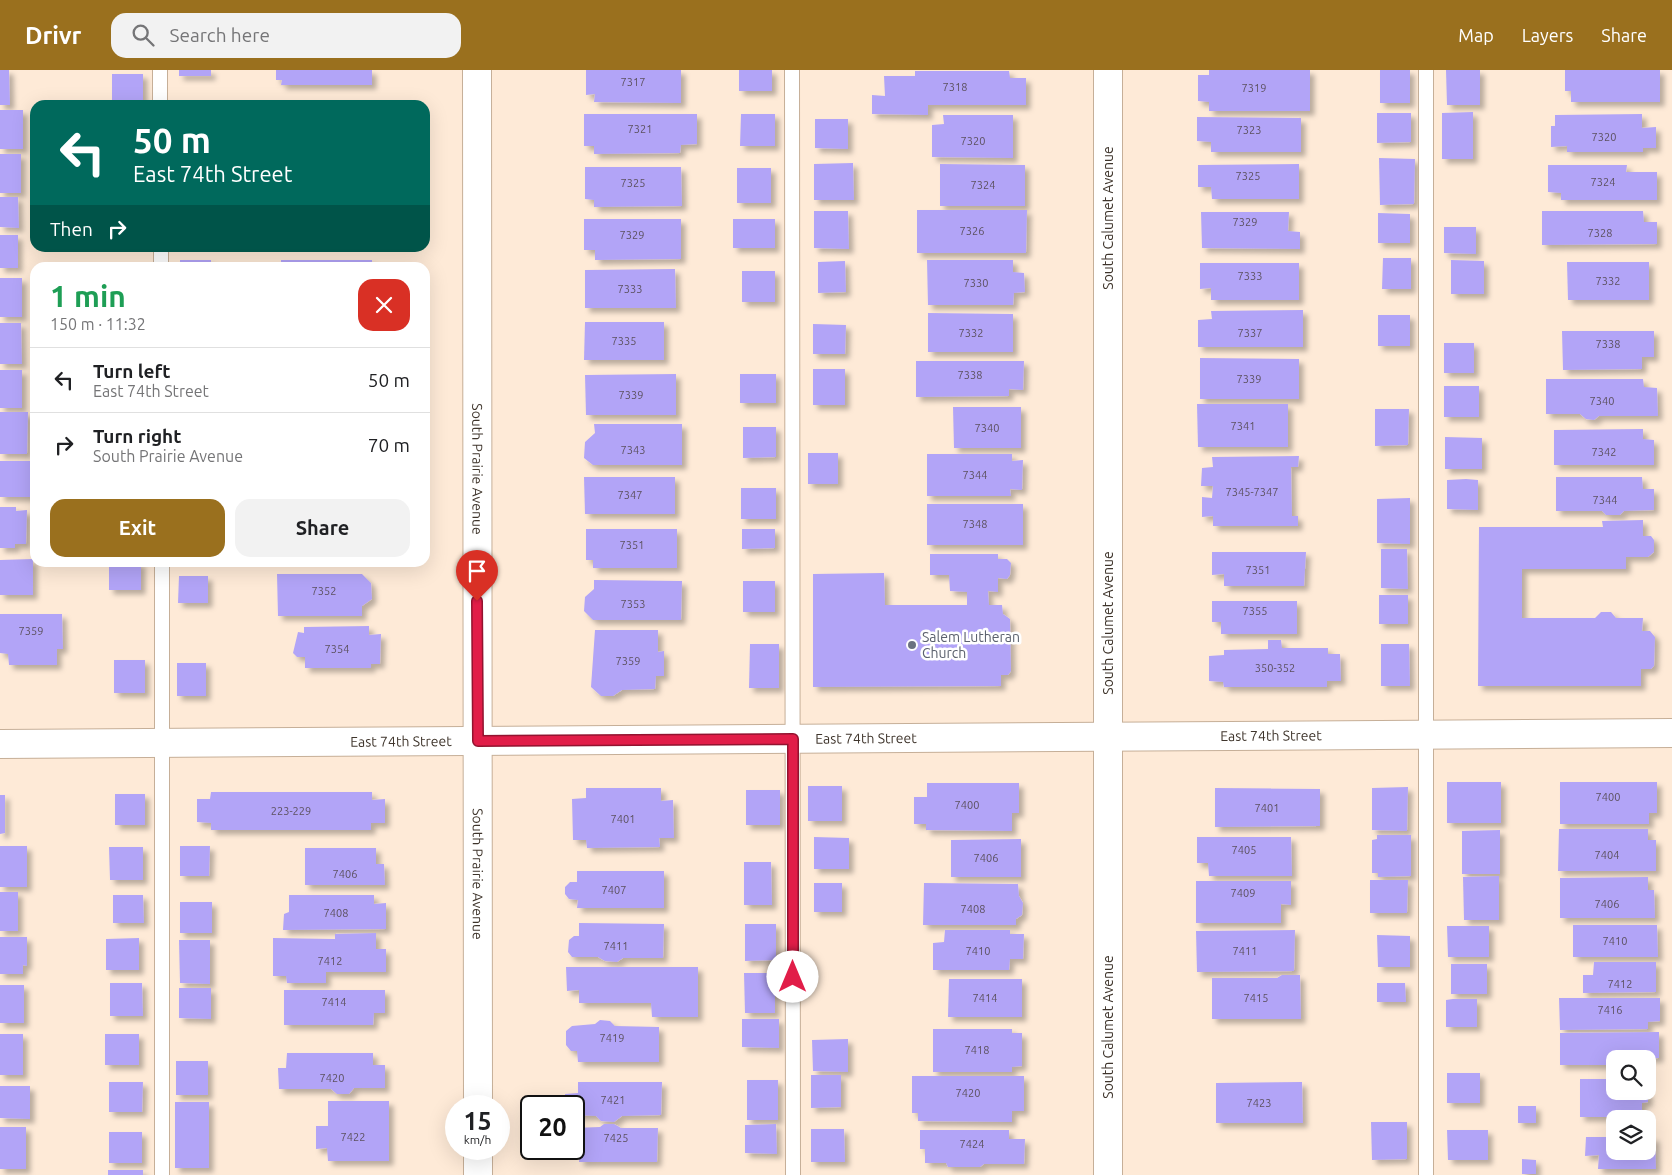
<!DOCTYPE html>
<html lang="en">
<head>
<meta charset="utf-8">
<style>
	:root { --surface:#fff; --page:#f2f2f2; --text:#202124; --muted:#757577; --line:#e0e0e0; --accent:#9a701e }
	body { margin:0; font-family:Ubuntu,sans-serif; background:var(--page); color:var(--text); height:100vh; display:flex; flex-direction:column; font-size:19px; white-space:nowrap }
	* { box-sizing:border-box; margin:0 }
	p { font-size:16px; color:var(--muted) }
	.icon { flex:none; width:28px; height:28px; fill:none; stroke:currentColor; stroke-width:2; stroke-linecap:round; stroke-linejoin:round }
	.map { position:relative; flex:1; overflow:hidden }
	.drawer { position:absolute; left:30px; top:192px; width:400px; height:305px; display:flex; flex-direction:column; background:var(--surface); border-radius:15px; box-shadow:0 5px 20px #0002 }
	.drawer>* { flex:none }
	.hud { position:absolute; left:30px; top:30px; width:400px; height:152px; border-radius:15px; box-shadow:0 5px 20px #0002; background:#00695c; color:#fff; overflow:hidden }
	.tools { position:absolute; left:1606px; top:980px; display:grid; gap:10px }
	.tools a { display:grid; place-items:center; width:50px; height:50px; border-radius:10px; background:var(--surface); box-shadow:0 5px 20px #0002; font-size:25px }
	.speed { position:absolute; left:445px; top:1025px; display:flex; gap:10px; font-size:25px; font-weight:700; text-align:center }
	.speed>* { display:grid; place-content:center; width:65px; height:65px; border-radius:50%; background:var(--surface); box-shadow:0 5px 20px #0002; line-height:1 }
	.speed small { font-size:12px; font-weight:400 }
	.speed .limit { border:2px solid #111; border-radius:8px; background:#fff; color:#111 }
	.pin { position:absolute; display:grid; place-items:center; width:42px; height:42px; color:#fff; margin:-51px -21px; border-radius:50% 50% 50% 0; rotate:-45deg; box-shadow:0 0 5px #0007 }
	.pin .icon { rotate:45deg }
	.me { position:absolute; width:55px; margin:-28px; rotate:0deg; stroke-linejoin:round; filter:drop-shadow(0 0 4px #0008) }
	.turn { display:flex; align-items:center; gap:18px; height:105px; padding:0 20px; font-size:22px }
	.turn .icon { width:65px; height:65px; stroke-width:2.5 }
	.turn b { display:block; font-size:35px; line-height:42px }
	.then { display:flex; align-items:center; height:48px; padding:0 20px; background:#0003; gap:10px; font-size:19px }
	.round { display:grid; place-items:center; flex:none; width:52px; height:52px; border-radius:15px; background:var(--page) }
	.headline { display:flex; align-items:center; justify-content:space-between; height:85px; padding:0 20px }
	h1 { font-size:30px; font-weight:700; line-height:38px; color:#1e9e55 }
	.cta { display:flex; gap:10px; margin-top:auto; padding:10px 20px }
	.cta a { flex:1; height:58px; border-radius:15px; background:var(--accent); color:#fff; font-size:20px; font-weight:700; line-height:58px; text-align:center }
	.cta a+a { background:var(--page); color:var(--text) }
	ul { padding:0; list-style:none }
	li { display:flex; align-items:center; gap:15px; height:65px; padding:0 20px; border-top:1px solid var(--line) }
	li div { flex:1 }
	li b { display:block; font-size:19px }
	li em { font-style:normal }
	header { display:flex; align-items:center; gap:30px; box-sizing:border-box; height:70px; padding:0 25px; background:var(--accent); color:#fff }
	header strong { font-size:24px }
	nav { display:flex; gap:28px; margin-inline-start:auto; font-size:18px }
	.search { width:350px; height:45px; background:var(--page); display:flex; align-items:center; gap:12px; box-sizing:border-box; padding:0 18px; border-radius:15px; color:var(--muted); font-size:19px }
	.map>svg:first-child { display:block }
	.building { fill:#b2a4f7; filter:url(#shadow) }
	.lines { fill:none; stroke-linecap:round; stroke-linejoin:round }
	.service-casing { stroke:#c6af98; stroke-width:16 }
	.minor-casing { stroke:#c6af98; stroke-width:30 }
	.service { stroke:#fff; stroke-width:14 }
	.minor { stroke:#fff; stroke-width:28 }
	.route-casing { stroke:#92132f; stroke-width:12 }
	.route { stroke:#e11d48; stroke-width:9 }
	.worship-dot { fill:#6b7280; stroke:#fff; stroke-width:2 }
	.labels { text-anchor:middle; stroke-width:5; stroke-linejoin:round; paint-order:stroke }
	.number-label { font-size:11px; fill:#5c515f }
	.street-label { font-size:14px; fill:#3f352c; stroke:#fff }
	.worship-label { font-size:14px; fill:#5b616d; stroke:#fff; text-anchor:start }
</style>
</head>
<body>
<header>
<strong>Drivr</strong>
<div class="search"><svg class="icon" aria-label="search" viewBox="0 0 24 24"><circle cx="10" cy="10" r="6"/><path d="M15 15l6 6"/></svg>Search here</div>
<nav><a>Map</a><a>Layers</a><a>Share</a></nav>
</header>
<div class="map">
<svg width="1672" height="1105" viewBox="0 0 1672 1105">
	<defs>
		<filter id="shadow"><feDropShadow dx="4.5" dy="4.5" stdDeviation="2.5" flood-color="#0004"/></filter>
	</defs>
	<rect width="100%" height="100%" fill="#feead7"/>
	<g class="building">
		<path d="M0,0H9L10,35H0Z"/>
		<rect x="179" y="0" width="32" height="6"/>
		<path d="M276,0H372V15H281L282,10H276Z"/>
		<path d="M586,0H681V33L594,32L595,24L586,25Z"/>
		<rect x="739" y="0" width="33" height="21"/>
		<path d="M1209,0H1310V41H1209V32L1198,31V5H1209Z"/>
		<rect x="1380" y="0" width="30" height="33"/>
		<path d="M1446,0H1480V35H1447Z"/>
		<path d="M1565,0H1660V32H1571V21H1565Z"/>
		<path d="M915,1H1009L1010,8H1026V35H928V45L872,44V25L885,26L884,6H915Z"/>
		<path d="M112,4H143V31L112,30Z"/>
		<rect x="282" y="31" width="89" height="4"/>
		<rect x="180" y="33" width="31" height="2"/>
		<rect x="0" y="40" width="23" height="39"/>
		<path d="M1473,42V89H1442V43Z"/>
		<path d="M1377,43H1411V72L1377,73Z"/>
		<path d="M584,44H697V74L681,75L680,83L594,84V76H584Z"/>
		<path d="M741,44H775V76H740Z"/>
		<path d="M1642,44V58L1656,57V78H1643V82H1567V76L1551,77V56H1555V45Z"/>
		<path d="M943,45H1013V88L932,87V55L944,54Z"/>
		<path d="M1197,47L1301,48V82H1211V72L1197,71Z"/>
		<path d="M815,49H848V79L815,78Z"/>
		<rect x="0" y="84" width="21" height="39"/>
		<path d="M1379,88L1415,89L1414,134L1380,135Z"/>
		<path d="M853,93L854,130H814V94Z"/>
		<path d="M940,94L1025,95V136H940Z"/>
		<path d="M1299,94V129H1212L1211,117H1198V95Z"/>
		<path d="M1548,95H1627L1626,102H1657V130H1561V123L1548,122Z"/>
		<path d="M585,97H681L682,136L594,137V130L585,129Z"/>
		<rect x="737" y="98" width="34" height="35"/>
		<path d="M0,127H18L19,158L0,157Z"/>
		<path d="M917,140H1027L1026,183H917Z"/>
		<path d="M814,141H848L849,179L814,178Z"/>
		<path d="M1542,141H1643L1644,152H1657V174L1542,175Z"/>
		<path d="M1201,142H1289L1288,161L1300,162V179L1202,178Z"/>
		<path d="M1378,143L1410,144V173H1378Z"/>
		<path d="M584,149H681V189L595,190V180H584Z"/>
		<rect x="733" y="149" width="42" height="29"/>
		<path d="M1444,157H1476V184L1444,183Z"/>
		<rect x="0" y="165" width="18" height="33"/>
		<path d="M1383,188H1411V219H1382Z"/>
		<rect x="180" y="190" width="31" height="8"/>
		<rect x="281" y="190" width="91" height="8"/>
		<path d="M927,190H1013V202L1024,203L1025,222L1014,223L1013,235H928Z"/>
		<path d="M1451,190L1484,191V224H1451Z"/>
		<path d="M845,191L846,222L818,223V192Z"/>
		<path d="M1567,192H1649V230H1568Z"/>
		<path d="M1200,193H1299V230H1211V218L1200,219Z"/>
		<path d="M675,199L676,238H585V200Z"/>
		<rect x="742" y="201" width="33" height="31"/>
		<rect x="0" y="208" width="22" height="39"/>
		<path d="M1303,240V277H1198V250L1212,249L1211,241Z"/>
		<path d="M928,243L1013,244V282H928Z"/>
		<rect x="1378" y="245" width="32" height="31"/>
		<path d="M585,252H664V290H584Z"/>
		<path d="M0,253H21L22,294H0Z"/>
		<path d="M813,254L846,255L845,284H813Z"/>
		<path d="M1562,261H1654V287H1642V299L1563,300Z"/>
		<rect x="1444" y="273" width="30" height="30"/>
		<path d="M1200,288L1299,289V329H1200Z"/>
		<path d="M916,291H1024L1023,320L1009,319V326L916,327Z"/>
		<rect x="813" y="299" width="32" height="36"/>
		<rect x="0" y="300" width="22" height="38"/>
		<path d="M676,304V345H586L585,305Z"/>
		<rect x="740" y="304" width="36" height="29"/>
		<path d="M1546,309H1643L1644,317L1657,318L1658,346H1599L1594,350L1586,349L1580,344H1546Z"/>
		<rect x="1444" y="316" width="35" height="31"/>
		<path d="M1197,334H1288V377H1198Z"/>
		<path d="M953,337H1021V378H954Z"/>
		<path d="M1375,339H1409L1408,375L1375,376Z"/>
		<path d="M0,342H28L27,384H0Z"/>
		<path d="M594,354H682V395H593L584,388L585,372L595,363Z"/>
		<path d="M743,357H776V387L743,388Z"/>
		<path d="M1643,359V369L1654,370V395H1554V360Z"/>
		<path d="M1445,367L1482,368V399H1445Z"/>
		<rect x="808" y="383" width="30" height="31"/>
		<path d="M927,384H1012V391L1023,390L1022,420L1010,419L1011,426H927Z"/>
		<path d="M1299,386L1298,397H1291L1292,446H1298V456H1213V446L1202,447V427L1212,428L1213,416H1201L1202,398L1213,397L1212,387Z"/>
		<rect x="0" y="391" width="34" height="36"/>
		<path d="M584,407H675V444H585Z"/>
		<path d="M1556,407H1642L1643,419H1654V440L1624,441L1620,445H1606L1602,441H1556Z"/>
		<path d="M1466,409L1478,410V440L1447,439V410Z"/>
		<rect x="741" y="418" width="35" height="31"/>
		<path d="M1410,428V474L1377,473V429Z"/>
		<rect x="927" y="434" width="96" height="41"/>
		<path d="M0,437H16V441L27,440L26,474H15V478H0Z"/>
		<path d="M1643,450V466H1651L1654,470V482L1648,487H1626V499H1522V548H1595L1601,542H1611L1616,548H1643L1642,561H1650L1655,567L1654,596L1651,599H1641V616H1478L1479,457H1603L1602,451Z"/>
		<path d="M586,459H677V498H593V490H586Z"/>
		<path d="M742,459H775V478L742,479Z"/>
		<path d="M1381,479H1407L1408,519L1381,518Z"/>
		<path d="M1212,482H1306L1304,516H1224V504L1212,505Z"/>
		<path d="M930,484H998V489H1007L1011,493L1010,505L1007,509L998,508V522L988,521L989,535H1002L1003,544L1010,549L1011,601L1008,605H1001V616L813,617V504L884,503L885,535H967V522L950,521L949,505H930Z"/>
		<path d="M33,489V525H0V490Z"/>
		<rect x="109" y="492" width="32" height="28"/>
		<path d="M277,504H362L371,513L372,529L362,536V546H278Z"/>
		<path d="M179,506H208V533H178Z"/>
		<path d="M594,510L682,511L681,550H593L584,541L585,527L594,519Z"/>
		<rect x="743" y="511" width="32" height="31"/>
		<rect x="1379" y="525" width="29" height="29"/>
		<path d="M1212,531H1297V564H1221V552H1212Z"/>
		<path d="M0,544H62L63,579H57V595H9L8,584L0,583Z"/>
		<path d="M369,556V565L381,564L380,594H371V598H305V587H297L293,583L298,562L304,563V557Z"/>
		<path d="M595,560H658V582L664,581V606H656L655,619L622,620L613,626H601L591,617Z"/>
		<path d="M1268,570H1281L1282,578H1328V584H1340L1341,611H1327V617H1224L1223,612L1209,611V586L1224,585V580L1268,579Z"/>
		<path d="M750,574H779V618H749Z"/>
		<path d="M1381,574H1409L1410,616H1381Z"/>
		<rect x="114" y="590" width="31" height="33"/>
		<rect x="177" y="593" width="29" height="33"/>
		<rect x="1447" y="712" width="54" height="41"/>
		<path d="M1560,712H1657V743H1649V754H1560Z"/>
		<path d="M927,713H1019V743H1012V761L926,760V754H914V727H927Z"/>
		<rect x="808" y="716" width="34" height="35"/>
		<path d="M1408,717L1407,761L1372,760V718Z"/>
		<path d="M586,718H661V731L673,730L674,768H659L660,777L587,778L586,770H573L572,729L586,728Z"/>
		<path d="M1215,718L1320,719V756L1215,757Z"/>
		<rect x="746" y="720" width="34" height="35"/>
		<path d="M211,722H372V730L385,729V753H371V760H211V753L197,752V729H210Z"/>
		<rect x="115" y="724" width="30" height="31"/>
		<path d="M0,725H5V763L0,764Z"/>
		<path d="M1559,759H1648V770H1656V801H1558Z"/>
		<path d="M1500,760V804H1462V761Z"/>
		<path d="M1377,765H1411V806L1378,807V803H1372V770L1377,769Z"/>
		<path d="M814,767L849,768V799H814Z"/>
		<path d="M1197,767H1291L1292,806H1209L1208,793H1197Z"/>
		<path d="M1021,769V807H951V770Z"/>
		<rect x="0" y="776" width="27" height="41"/>
		<path d="M180,776H210L209,806H180Z"/>
		<path d="M109,777H143V810H110Z"/>
		<path d="M305,778H376V794H384L385,815H305Z"/>
		<path d="M744,792H771L772,835H744Z"/>
		<path d="M577,801H664V838H577L578,830L569,829L565,824V817L570,812H577Z"/>
		<path d="M1499,806V850H1464L1463,807Z"/>
		<path d="M1648,807V820H1654L1655,848H1560V808Z"/>
		<path d="M1370,810H1408L1407,843H1370Z"/>
		<path d="M1196,811H1291V835L1281,834V853H1196Z"/>
		<rect x="814" y="813" width="28" height="29"/>
		<path d="M924,813L1018,814L1019,826L1023,833L1022,845L1016,849V855H923Z"/>
		<rect x="0" y="822" width="18" height="39"/>
		<path d="M113,825H143L144,853H113Z"/>
		<path d="M289,825H374V834L386,833V859L283,860L284,844L289,842Z"/>
		<rect x="180" y="832" width="32" height="31"/>
		<path d="M579,853L664,854L663,888H623L617,892L605,891L598,887H572L568,882L569,870L574,866H579Z"/>
		<path d="M745,854H776V890L745,891Z"/>
		<path d="M1573,855H1657L1658,887H1573Z"/>
		<path d="M1447,856H1489V887H1448Z"/>
		<path d="M945,860H1010V864H1024L1023,889H1010L1009,900H933V873L944,872Z"/>
		<path d="M1295,860L1294,901L1197,902L1196,861Z"/>
		<path d="M376,863V879H386V902H326V913H287L286,906H273V868L335,869V864Z"/>
		<path d="M1377,865L1410,866V897H1378Z"/>
		<path d="M0,867H27V896L23,895V904H0Z"/>
		<path d="M139,868V900H106V869Z"/>
		<path d="M179,870H210V914L180,913Z"/>
		<path d="M1594,892H1656V922L1583,923V905H1593Z"/>
		<rect x="1451" y="894" width="36" height="30"/>
		<path d="M566,897H698V947H652L651,933H579V920L567,921Z"/>
		<path d="M744,903H775V943H745Z"/>
		<path d="M1282,905H1300L1301,949H1212V908H1277Z"/>
		<path d="M949,909H1022V947H948Z"/>
		<path d="M110,913H142L143,946H110Z"/>
		<path d="M1377,913H1405L1406,932H1377Z"/>
		<rect x="0" y="915" width="24" height="38"/>
		<path d="M179,918H211V949L179,948Z"/>
		<path d="M284,920H385V943H374L373,955H284Z"/>
		<path d="M1559,928H1660V951L1648,952V959L1560,960Z"/>
		<path d="M1453,929H1477V957H1446V930Z"/>
		<path d="M742,949H779V978L742,977Z"/>
		<path d="M600,950L610,951L615,956L659,957V992H578L577,981H571L566,975V961L572,956L595,954Z"/>
		<path d="M933,959H1012V963H1022V996L1012,997V1002H933Z"/>
		<path d="M1659,962V988L1615,989V995H1560V963Z"/>
		<rect x="0" y="964" width="23" height="41"/>
		<rect x="105" y="964" width="34" height="31"/>
		<path d="M848,969V1002L813,1001L812,970Z"/>
		<path d="M287,983H373V995H385V1018H354L349,1024H337L331,1019H279L278,998H286Z"/>
		<rect x="176" y="991" width="32" height="34"/>
		<rect x="1447" y="1003" width="33" height="30"/>
		<path d="M811,1005H841V1037L811,1038Z"/>
		<path d="M912,1006H1024V1041H1012V1052L918,1051V1043H912Z"/>
		<path d="M1580,1009H1615V1021H1648V1032L1642,1033V1047H1580Z"/>
		<rect x="747" y="1010" width="31" height="40"/>
		<path d="M109,1012H143L142,1042H109Z"/>
		<path d="M578,1012H662L661,1045L622,1046L614,1052L601,1051L596,1046L574,1045V1036H566L565,1024L578,1023Z"/>
		<path d="M1302,1012L1303,1053H1216V1013Z"/>
		<path d="M0,1016H30V1049L0,1048Z"/>
		<path d="M328,1031H389V1091H328L327,1078L316,1079V1056H328Z"/>
		<rect x="175" y="1032" width="34" height="66"/>
		<rect x="1518" y="1036" width="18" height="17"/>
		<path d="M1371,1052H1407V1089L1372,1090Z"/>
		<path d="M604,1054H614L621,1058H658L657,1092H579L580,1081H571L570,1079H574V1058L600,1057Z"/>
		<path d="M776,1054L777,1084L745,1083V1055Z"/>
		<rect x="0" y="1057" width="26" height="42"/>
		<path d="M811,1059H844L845,1092H811Z"/>
		<path d="M920,1060H1009V1069H1025L1024,1094H984L980,1097H948L946,1093H925V1079H920Z"/>
		<path d="M1447,1060H1488V1090H1448Z"/>
		<rect x="109" y="1062" width="33" height="31"/>
		<path d="M1586,1067H1615V1081H1648V1067H1655L1656,1099H1598L1599,1085L1585,1086Z"/>
		<path d="M1522,1089L1536,1090V1104H1522Z"/>
		<rect x="108" y="1100" width="35" height="5"/>
	</g>
	<g class="lines">
		<g class="service-casing">
			<g id="service">
				<path d="M160,0V35"/>
				<path d="M792,0L793,1105"/>
				<path d="M161,178V198"/>
				<path d="M162,1105V492"/>
				<path d="M1426,1105V0"/>
			</g>
		</g>
		<g class="minor-casing">
			<g id="minor">
				<path id="s1" d="M477,0L478,1036"/>
				<path d="M1108,0V1105"/>
				<path id="s2" d="M0,674L1672,663"/>
				<path d="M478,1079V1105"/>
			</g>
		</g>
		<use href="#service" class="service"/>
		<use href="#minor" class="minor"/>
	</g>
	<g class="lines">
		<g class="route-casing">
			<path id="route" d="M477,531L478,671L793,669V907"/>
		</g>
		<use href="#route" class="route"/>
	</g>
	<circle class="worship-dot" cx="912" cy="575" r="5"/>
	<g class="labels">
		<g class="number-label">
			<text x="633" y="16">7317</text>
			<text x="955" y="21">7318</text>
			<text x="1254" y="22">7319</text>
			<text x="640" y="63">7321</text>
			<text x="1249" y="64">7323</text>
			<text x="1604" y="71">7320</text>
			<text x="973" y="75">7320</text>
			<text x="1248" y="110">7325</text>
			<text x="1603" y="116">7324</text>
			<text x="633" y="117">7325</text>
			<text x="983" y="119">7324</text>
			<text x="1245" y="156">7329</text>
			<text x="972" y="165">7326</text>
			<text x="1600" y="167">7328</text>
			<text x="632" y="169">7329</text>
			<text x="1250" y="210">7333</text>
			<text x="1608" y="215">7332</text>
			<text x="976" y="217">7330</text>
			<text x="630" y="223">7333</text>
			<text x="971" y="267">7332</text>
			<text x="1250" y="267">7337</text>
			<text x="624" y="275">7335</text>
			<text x="1608" y="278">7338</text>
			<text x="970" y="309">7338</text>
			<text x="1249" y="313">7339</text>
			<text x="631" y="329">7339</text>
			<text x="1602" y="335">7340</text>
			<text x="1243" y="360">7341</text>
			<text x="987" y="362">7340</text>
			<text x="633" y="384">7343</text>
			<text x="1604" y="386">7342</text>
			<text x="975" y="409">7344</text>
			<text x="1252" y="426">7345-7347</text>
			<text x="630" y="429">7347</text>
			<text x="1605" y="434">7344</text>
			<text x="975" y="458">7348</text>
			<text x="632" y="479">7351</text>
			<text x="1258" y="504">7351</text>
			<text x="324" y="525">7352</text>
			<text x="633" y="538">7353</text>
			<text x="1255" y="545">7355</text>
			<text x="31" y="565">7359</text>
			<text x="337" y="583">7354</text>
			<text x="628" y="595">7359</text>
			<text x="1275" y="602">350-352</text>
			<text x="1608" y="731">7400</text>
			<text x="967" y="739">7400</text>
			<text x="1267" y="742">7401</text>
			<text x="291" y="745">223-229</text>
			<text x="623" y="753">7401</text>
			<text x="1244" y="784">7405</text>
			<text x="1607" y="789">7404</text>
			<text x="986" y="792">7406</text>
			<text x="345" y="808">7406</text>
			<text x="614" y="824">7407</text>
			<text x="1243" y="827">7409</text>
			<text x="1607" y="838">7406</text>
			<text x="973" y="843">7408</text>
			<text x="336" y="847">7408</text>
			<text x="1615" y="875">7410</text>
			<text x="616" y="880">7411</text>
			<text x="978" y="885">7410</text>
			<text x="1245" y="885">7411</text>
			<text x="330" y="895">7412</text>
			<text x="1620" y="918">7412</text>
			<text x="985" y="932">7414</text>
			<text x="1256" y="932">7415</text>
			<text x="334" y="936">7414</text>
			<text x="1610" y="944">7416</text>
			<text x="612" y="972">7419</text>
			<text x="977" y="984">7418</text>
			<text x="332" y="1012">7420</text>
			<text x="968" y="1027">7420</text>
			<text x="613" y="1034">7421</text>
			<text x="1259" y="1037">7423</text>
			<text x="353" y="1071">7422</text>
			<text x="616" y="1072">7425</text>
			<text x="972" y="1078">7424</text>
		</g>
		<g class="street-label">
			<text transform="translate(1108 148) rotate(-90)" y="5">South Calumet Avenue</text>
			<text dy="5" stroke="none"><textPath href="#s1" startOffset="399">South Prairie Avenue</textPath></text>
			<text transform="translate(1108 553) rotate(-90)" y="5">South Calumet Avenue</text>
			<text dy="5" stroke="none"><textPath href="#s2" startOffset="1271">East 74th Street</textPath></text>
			<text dy="5" stroke="none"><textPath href="#s2" startOffset="866">East 74th Street</textPath></text>
			<text dy="5" stroke="none"><textPath href="#s2" startOffset="401">East 74th Street</textPath></text>
			<text dy="5" stroke="none"><textPath href="#s1" startOffset="804">South Prairie Avenue</textPath></text>
			<text transform="translate(1108 957) rotate(-90)" y="5">South Calumet Avenue</text>
		</g>
		<g class="worship-label">
			<text x="922" y="572">Salem Lutheran<tspan x="922" dy="16">Church</tspan></text>
		</g>
	</g>
</svg>
<div class="tools">
<a><svg class="icon" aria-label="search" viewBox="0 0 24 24"><circle cx="10" cy="10" r="6"/><path d="M15 15l6 6"/></svg></a>
<a><svg class="icon" aria-label="layers" viewBox="0 0 24 24"><path d="M12 4l9 5-9 5-9-5zM3 14l9 5 9-5"/></svg></a>
</div>
<div class="speed"><div>15<small>km/h</small></div><div class="limit">20</div></div>
<div class="pin" style="left:477px;top:531px;background:#d93025"><svg class="icon" aria-label="arrive" viewBox="0 0 24 24"><path d="M6 21V4h12l-3 4 3 4H6"/></svg></div>
<svg class="me" style="left:793px;top:907px" viewBox="-20 -20 40 40"><circle r="19" fill="#fff"/><path d="M0-13L10 11 0 6-10 11z" fill="#e11d48"/></svg>
<div class="hud">
<div class="turn"><svg class="icon" aria-label="left" viewBox="0 0 24 24"><path d="M17 20v-9H6M10 6l-5 5 5 5"/></svg><div><b>50 m</b>East 74th Street</div></div>
<div class="then">Then<svg class="icon" aria-label="right" viewBox="0 0 24 24"><path d="M7 20v-9h11M14 6l5 5-5 5"/></svg></div>
</div>
<section class="drawer">
<div class="headline"><div><h1>1 min</h1><p>150 m · 11:32</p></div><a class="round" style="background:#d93025;color:#fff"><svg class="icon" aria-label="close" viewBox="0 0 24 24"><path d="M6 6l12 12M18 6L6 18"/></svg></a></div>
<ul>
<li><svg class="icon" aria-label="left" viewBox="0 0 24 24"><path d="M17 20v-9H6M10 6l-5 5 5 5"/></svg><div><b>Turn left</b><p>East 74th Street</p></div><em>50 m</em></li>
<li><svg class="icon" aria-label="right" viewBox="0 0 24 24"><path d="M7 20v-9h11M14 6l5 5-5 5"/></svg><div><b>Turn right</b><p>South Prairie Avenue</p></div><em>70 m</em></li>
</ul>
<div class="cta"><a>Exit</a><a>Share</a></div>
</section>
</div>
</body>
</html>
